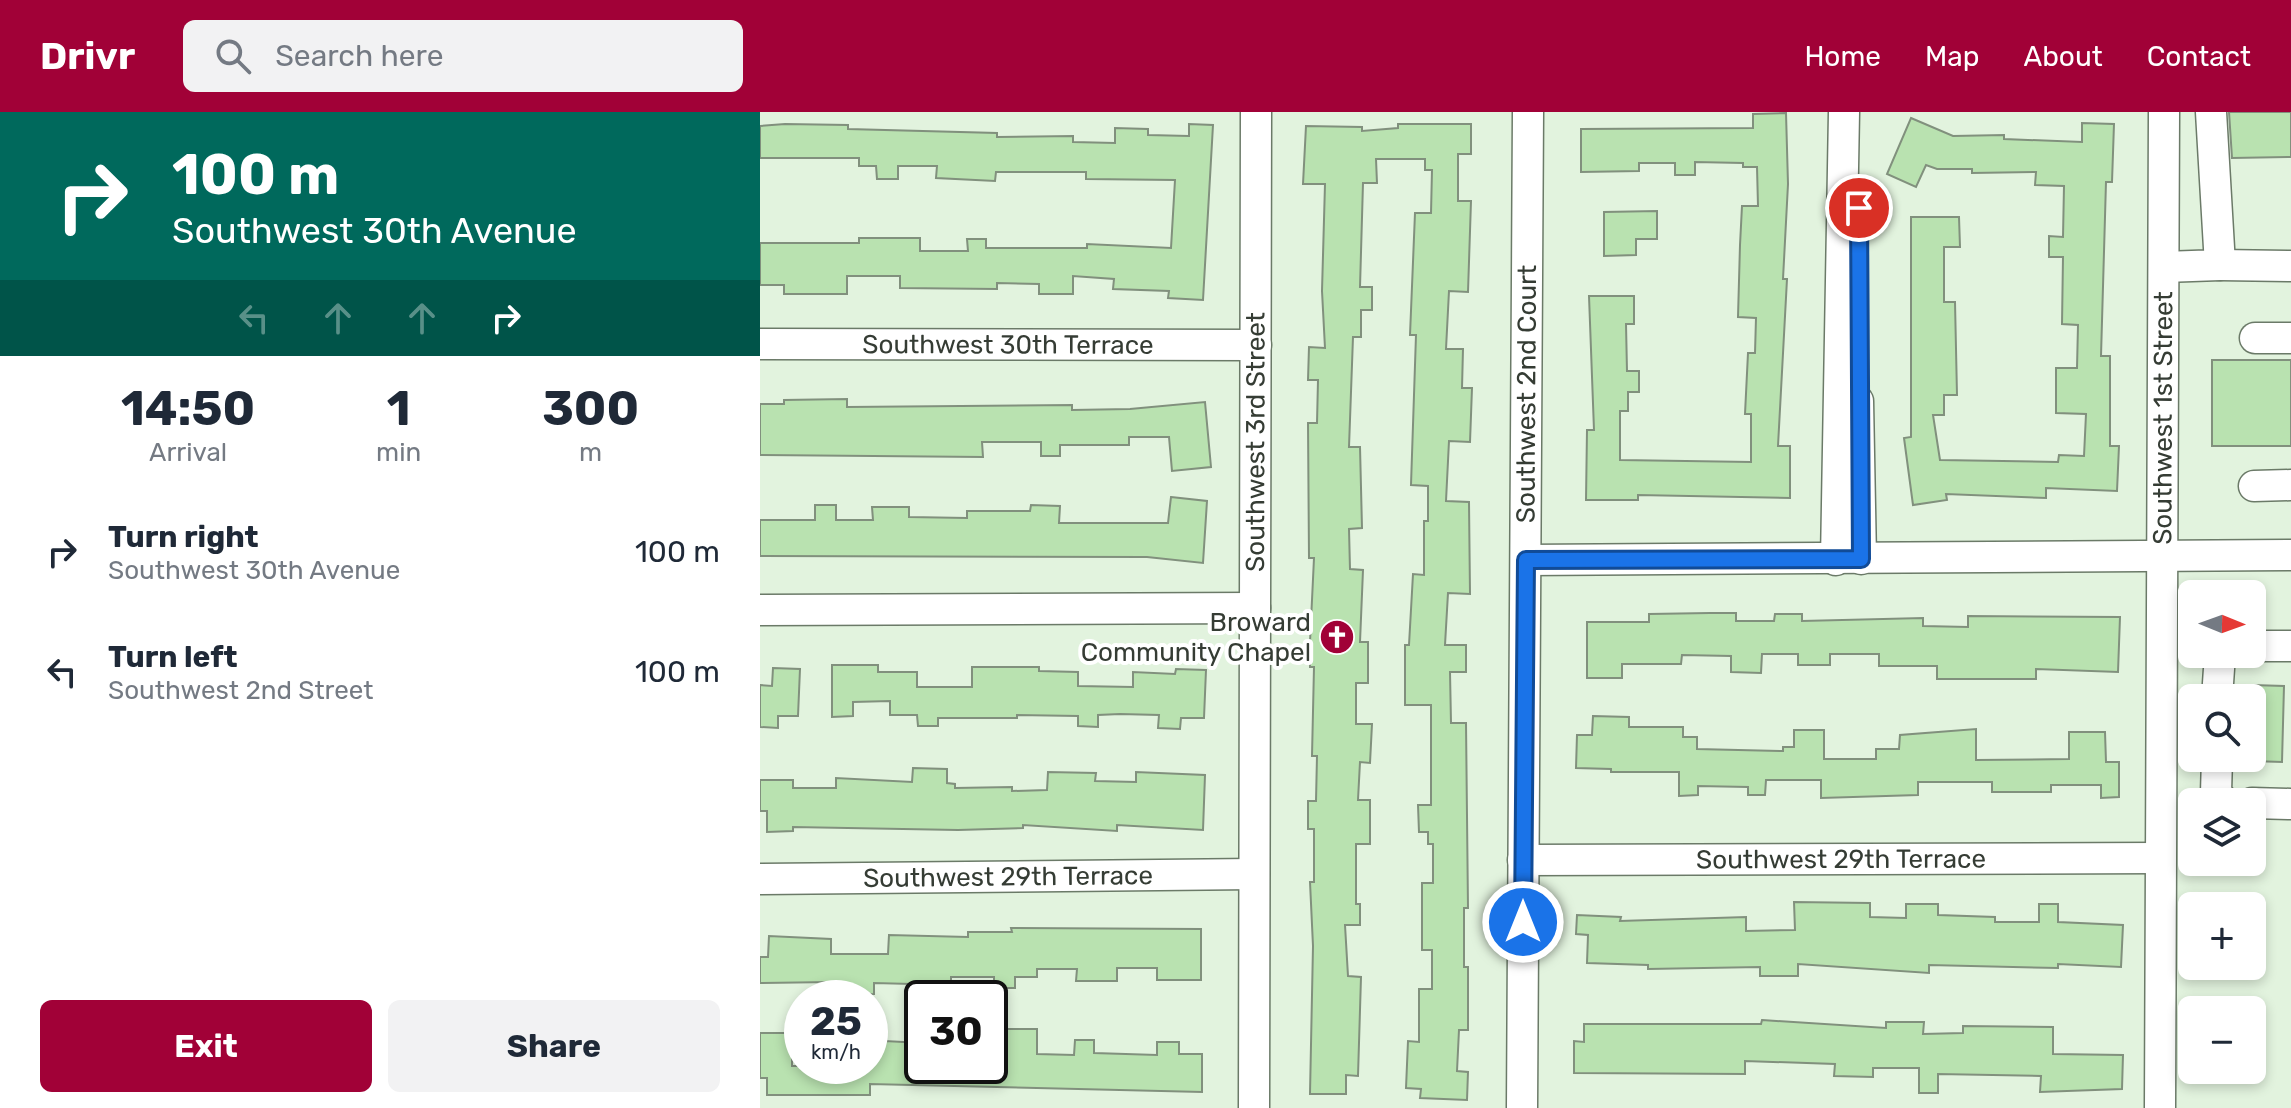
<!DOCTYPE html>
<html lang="en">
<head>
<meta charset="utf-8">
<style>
	:root { --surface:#fff; --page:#f2f2f3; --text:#1f2937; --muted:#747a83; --accent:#a10137 }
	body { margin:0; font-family:Rubik,sans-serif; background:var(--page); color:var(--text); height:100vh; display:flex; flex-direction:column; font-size:30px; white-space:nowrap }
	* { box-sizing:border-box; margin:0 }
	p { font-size:26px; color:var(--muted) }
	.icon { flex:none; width:44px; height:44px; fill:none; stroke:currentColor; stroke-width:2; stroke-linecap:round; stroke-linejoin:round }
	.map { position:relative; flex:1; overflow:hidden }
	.panel { display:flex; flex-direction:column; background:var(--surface); width:760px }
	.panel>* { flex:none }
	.hud { background:#00695c; color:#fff; overflow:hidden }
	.needle { width:52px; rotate:91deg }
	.controls { position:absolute; left:1418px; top:468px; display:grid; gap:16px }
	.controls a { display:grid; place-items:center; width:88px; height:88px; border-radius:12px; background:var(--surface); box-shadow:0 4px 12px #0003; font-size:40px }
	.speed { position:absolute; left:24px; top:868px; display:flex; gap:16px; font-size:40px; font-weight:700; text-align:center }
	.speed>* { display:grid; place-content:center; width:104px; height:104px; border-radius:50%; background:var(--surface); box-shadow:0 4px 12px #0003; line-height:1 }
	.speed small { font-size:20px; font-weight:400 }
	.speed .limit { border:4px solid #111; border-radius:12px; background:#fff; color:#111 }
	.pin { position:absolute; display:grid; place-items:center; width:68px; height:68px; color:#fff; margin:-34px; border:4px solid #fff; border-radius:50%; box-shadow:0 2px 8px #0007 }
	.me { position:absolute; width:88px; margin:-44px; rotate:0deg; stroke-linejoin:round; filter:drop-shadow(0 0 6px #0008) }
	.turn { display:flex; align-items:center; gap:28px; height:168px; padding:0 40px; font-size:36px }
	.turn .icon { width:104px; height:104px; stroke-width:2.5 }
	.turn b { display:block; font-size:56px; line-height:68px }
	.lanes { display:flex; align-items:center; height:76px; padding:0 40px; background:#0003; justify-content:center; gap:40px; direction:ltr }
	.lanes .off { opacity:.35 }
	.eta { display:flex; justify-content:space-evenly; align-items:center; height:136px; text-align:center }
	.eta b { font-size:48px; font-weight:700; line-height:56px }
	.button { display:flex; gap:16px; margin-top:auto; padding:16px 40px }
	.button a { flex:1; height:92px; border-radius:12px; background:var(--accent); color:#fff; font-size:32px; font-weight:700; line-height:92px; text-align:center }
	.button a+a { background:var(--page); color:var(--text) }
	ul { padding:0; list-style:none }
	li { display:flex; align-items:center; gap:24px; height:120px; padding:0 40px }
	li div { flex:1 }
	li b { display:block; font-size:30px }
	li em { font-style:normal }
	header { display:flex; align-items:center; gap:48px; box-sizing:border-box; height:112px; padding:0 40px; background:var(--accent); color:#fff }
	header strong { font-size:38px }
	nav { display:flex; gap:44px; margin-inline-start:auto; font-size:28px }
	.search { width:560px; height:72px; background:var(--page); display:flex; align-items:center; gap:20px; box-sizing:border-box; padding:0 28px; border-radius:12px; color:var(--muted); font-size:30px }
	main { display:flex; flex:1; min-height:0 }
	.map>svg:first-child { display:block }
	.building { fill:#b9e2b0; stroke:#81907d; stroke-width:2 }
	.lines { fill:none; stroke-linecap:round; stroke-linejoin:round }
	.minor-casing { stroke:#6b7a68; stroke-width:33 }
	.minor { stroke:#fff; stroke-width:30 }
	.route-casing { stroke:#114b97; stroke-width:20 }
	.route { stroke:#1a73e8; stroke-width:14 }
	.labels { text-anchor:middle; stroke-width:8; stroke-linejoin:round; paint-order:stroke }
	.street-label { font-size:26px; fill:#353c34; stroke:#fff }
	.poi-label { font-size:26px; fill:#353c34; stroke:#fff; text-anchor:end }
</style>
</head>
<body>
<header>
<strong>Drivr</strong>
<div class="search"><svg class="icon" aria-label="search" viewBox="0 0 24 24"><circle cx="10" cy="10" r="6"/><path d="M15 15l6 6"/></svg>Search here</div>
<nav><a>Home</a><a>Map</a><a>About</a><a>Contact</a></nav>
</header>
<main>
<section class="panel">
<div class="hud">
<div class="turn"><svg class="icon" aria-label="right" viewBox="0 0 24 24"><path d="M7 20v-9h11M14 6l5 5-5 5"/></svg><div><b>100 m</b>Southwest 30th Avenue</div></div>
<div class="lanes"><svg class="icon off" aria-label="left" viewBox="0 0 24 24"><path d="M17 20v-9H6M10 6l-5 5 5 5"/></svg><svg class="icon off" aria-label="ahead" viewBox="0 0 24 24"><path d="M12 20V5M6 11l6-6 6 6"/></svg><svg class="icon off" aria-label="ahead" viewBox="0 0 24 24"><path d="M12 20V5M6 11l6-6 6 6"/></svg><svg class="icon" aria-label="right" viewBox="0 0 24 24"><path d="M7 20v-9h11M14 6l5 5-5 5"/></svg></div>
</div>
<div class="eta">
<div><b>14:50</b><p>Arrival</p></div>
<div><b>1</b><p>min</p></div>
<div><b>300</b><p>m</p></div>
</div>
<ul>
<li><svg class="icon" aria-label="right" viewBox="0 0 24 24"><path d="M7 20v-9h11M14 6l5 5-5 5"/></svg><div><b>Turn right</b><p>Southwest 30th Avenue</p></div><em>100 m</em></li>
<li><svg class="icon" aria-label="left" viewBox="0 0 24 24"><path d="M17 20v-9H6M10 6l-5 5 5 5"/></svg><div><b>Turn left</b><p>Southwest 2nd Street</p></div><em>100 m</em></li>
</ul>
<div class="button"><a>Exit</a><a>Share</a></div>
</section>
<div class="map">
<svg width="1531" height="996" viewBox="0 0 1531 996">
	<rect width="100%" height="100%" fill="#e2f3de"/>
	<g class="building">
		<path d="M1469,0H1531V45L1472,46Z"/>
		<path d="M1026,1L1028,72L1023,167H1027L1018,334H1030V386L878,383V388H826L827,318H834L829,184H874V212H866L867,259H879V280H868V299H860V348L991,350V302H985L988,241H995L996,206L978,205L980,133L982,94H998L997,55H983V51L935,50V63H915V51H879V59L821,60V17L993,16V2Z"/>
		<path d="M1151,6L1193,24L1244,23V27L1322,30V11L1354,12L1352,70H1346L1341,244H1350V334H1359L1357,379L1286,376V386L1186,382L1187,388L1153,393L1144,326L1151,325V105H1199L1200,135H1184V190H1195L1197,283H1184V303H1173L1180,348L1298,350L1299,343L1324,344L1326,302L1296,301V256H1317L1318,213L1302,212L1303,145H1289V124L1303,125L1304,74L1275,73L1276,60L1212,61V57H1177L1166,53L1156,75L1127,62Z"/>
		<path d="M25,12L88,13V17L237,21V25L313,24V30L355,31V16L388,17V23L429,24V12L453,13L443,188L408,186L409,179L353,177L354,167L313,164V182H279V172L237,171V177L140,176V164H87V182H24V173H0V131H99V126H160V139H208L207,127H226V136H327V132L411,136L415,68L326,67V60H236L235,69L176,66L177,54H138V67H117L116,54H99V46H0V14Z"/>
		<path d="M638,12H711V42H698V89H711L708,180L689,179L686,237H703L702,276H712L710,330L689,329L686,389L709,390L710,482L688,481L685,533H706V560H690L691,611H706L708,796H704V855H708V918H699L697,959L708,960L707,988L660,986L661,977L646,976L648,929L659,930V877H672V838H662V771H673V732H668V720H659L658,693H671V593H645V533H649L653,462L664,463V409H668V374L651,373L656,223H650L655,101H671L672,58H665V47H616L617,71H603L600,175H612V198H601V225H593L589,335H600L602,416L589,417L590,457L603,458L600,530H608V571H596V612H612L610,651L600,650L598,688H610V732H596V792H600V813H585L588,864L601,865L598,964L586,963V982H550L553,834L550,770H554V717H548V689H556L557,644H552L554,555H550V530L554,446H549L548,311H557L558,268H548L549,235L565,236L562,179L565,72H543L546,14L602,15V19L638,16Z"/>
		<path d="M897,99V127H876V143L844,144V100Z"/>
		<rect x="1452" y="248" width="79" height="86"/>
		<path d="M87,287V295L312,293V298L370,297L445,290L451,355L412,359L409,325H369V333H300V344H281V330H222L223,345L0,343V292H24V288Z"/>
		<path d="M411,385L447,389L443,451L387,445L0,444V408H55V393H76V408H113L112,395H149V405L207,406V399H270L271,393L300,394L299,411H408Z"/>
		<path d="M950,501H976V509H1014L1015,502H1042V509L1163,506V514L1208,515V504L1360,505L1358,560L1276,557V567H1177V554H1119V542H1070V553H1038V542H1002L1001,561L971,560V544L922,543L921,552H862V566H827V510H889V502Z"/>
		<path d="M72,553H118V560H157V575H212V555H279V559L318,560V574L373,575V560L415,562L416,557L446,558L444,606H421L420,617L398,616L399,603L360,602L338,603V615L318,614V604L257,603V606H178V614H158L157,603H130V589L93,590V604L72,605Z"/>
		<path d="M13,556L40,557L38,604H18V616L0,615V573L12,574Z"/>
		<path d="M1492,573L1524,574L1522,650L1492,649Z"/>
		<path d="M833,604L869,605V615H923V625H937V637L1023,639V635H1034V618H1064V647H1116V637H1139L1140,623L1216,617V648L1309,647V620H1345L1346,650H1359V685L1341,686V673H1291V680H1232V670H1158V683L1061,686V668H1006L1005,683H988V675L938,674V683L919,684V660H851V657L816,656L817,623H832Z"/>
		<path d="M153,656L187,657V671L195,672V676L252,675V679L287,678L288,660L336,661L335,669L376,670V660L445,663L443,718L357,713V719L263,713V716L198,718L33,715V719L7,720V699H0V668H33V676H76V666L152,670Z"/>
		<path d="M1034,790L1110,791V805L1146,806V792H1178V803L1235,805V810H1279V792H1298V810L1363,813L1361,855L1298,852V856L1169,853V861L1038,852V864H1000V855L888,857V853L827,851L828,823L816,822L817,803L861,805L860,809L986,805V819L1035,818Z"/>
		<path d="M251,816L441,817V868H397V856H357V869H316L317,857H277V865H255V876H234V865H191V873L114,871V882L71,883V870L0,871V845H8L9,824L71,827V842H128L129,823L208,825V820H252Z"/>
		<path d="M1002,908L1126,916V910H1164L1163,922L1203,921V914L1293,915V942L1363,943L1362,977L1280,980L1281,964L1178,962V981H1159V956H1113V965L1074,964L1075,952L985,949V962L814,961V929L824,930V912H1001Z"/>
		<path d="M230,917H277V942L314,943L315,928H334V941L397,943V930H419V942H442V980L110,972V983H7V966H0V921H32V954H110V933H125V929L162,931V954H230Z"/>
	</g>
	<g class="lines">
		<g class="minor-casing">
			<g id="minor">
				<path d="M1460,153L1531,154"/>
				<path d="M1404,155L1460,153L1451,0"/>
				<path d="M1495,226H1531"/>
				<path id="s1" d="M0,232L496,233"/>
				<path d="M1098,289L1101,447"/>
				<path d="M1494,374L1531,373"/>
				<path d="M766,448L1531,443"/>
				<path d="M1076,448L1084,0"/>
				<path d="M0,498L495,496"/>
				<path d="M1492,534H1531"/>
				<path d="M1457,586L1460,542"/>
				<path d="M1457,646L1456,681L1464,690"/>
				<path d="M1492,691L1531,692"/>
				<path id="s2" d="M763,748L1399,746"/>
				<path id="s3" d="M0,767L494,762"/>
				<path id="s4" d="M494,996L496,0"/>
				<path id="s5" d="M762,996L768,0"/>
				<path id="s6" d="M1400,996L1404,0"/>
			</g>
		</g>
		<use href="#minor" class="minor"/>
	</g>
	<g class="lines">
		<g class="route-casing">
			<path id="route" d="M763,810L766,448L1101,447L1099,96"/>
		</g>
		<use href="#route" class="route"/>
	</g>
	<defs>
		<g id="church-disc" transform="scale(1.8)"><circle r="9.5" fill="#a10137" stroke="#fff"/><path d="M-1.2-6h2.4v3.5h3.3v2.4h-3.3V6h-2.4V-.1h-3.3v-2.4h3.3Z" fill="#fff"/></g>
	</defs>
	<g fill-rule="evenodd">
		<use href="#church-disc" x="577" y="525"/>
	</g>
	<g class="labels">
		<g class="street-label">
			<text dy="9" stroke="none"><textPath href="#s1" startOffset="248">Southwest 30th Terrace</textPath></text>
			<text dy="9" stroke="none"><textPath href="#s5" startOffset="714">Southwest 2nd Court</textPath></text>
			<text dy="9" stroke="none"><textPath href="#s6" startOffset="690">Southwest 1st Street</textPath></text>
			<text dy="9" stroke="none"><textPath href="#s4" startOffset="666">Southwest 3rd Street</textPath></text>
			<text dy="9" stroke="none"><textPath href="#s2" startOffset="318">Southwest 29th Terrace</textPath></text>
			<text dy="9" stroke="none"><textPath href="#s3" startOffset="248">Southwest 29th Terrace</textPath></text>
		</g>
		<g class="poi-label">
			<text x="551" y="519">Broward<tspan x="551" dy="30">Community Chapel</tspan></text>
		</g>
	</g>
</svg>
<div class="controls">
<a><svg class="needle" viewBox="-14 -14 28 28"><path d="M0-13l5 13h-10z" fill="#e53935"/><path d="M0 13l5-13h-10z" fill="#747a83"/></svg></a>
<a><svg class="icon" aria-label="search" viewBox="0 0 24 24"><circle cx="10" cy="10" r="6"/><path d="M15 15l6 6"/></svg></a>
<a><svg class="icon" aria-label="layers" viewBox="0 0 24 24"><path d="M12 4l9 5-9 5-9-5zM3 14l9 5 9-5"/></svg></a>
<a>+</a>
<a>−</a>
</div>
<div class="speed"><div>25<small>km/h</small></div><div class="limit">30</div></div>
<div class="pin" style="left:1099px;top:96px;background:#d93025"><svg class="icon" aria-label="arrive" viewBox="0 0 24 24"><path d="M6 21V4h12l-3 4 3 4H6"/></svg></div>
<svg class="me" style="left:763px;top:810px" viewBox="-20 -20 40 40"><circle r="17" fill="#1a73e8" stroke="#fff" stroke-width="3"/><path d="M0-11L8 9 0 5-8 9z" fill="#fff"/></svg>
</div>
</main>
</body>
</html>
